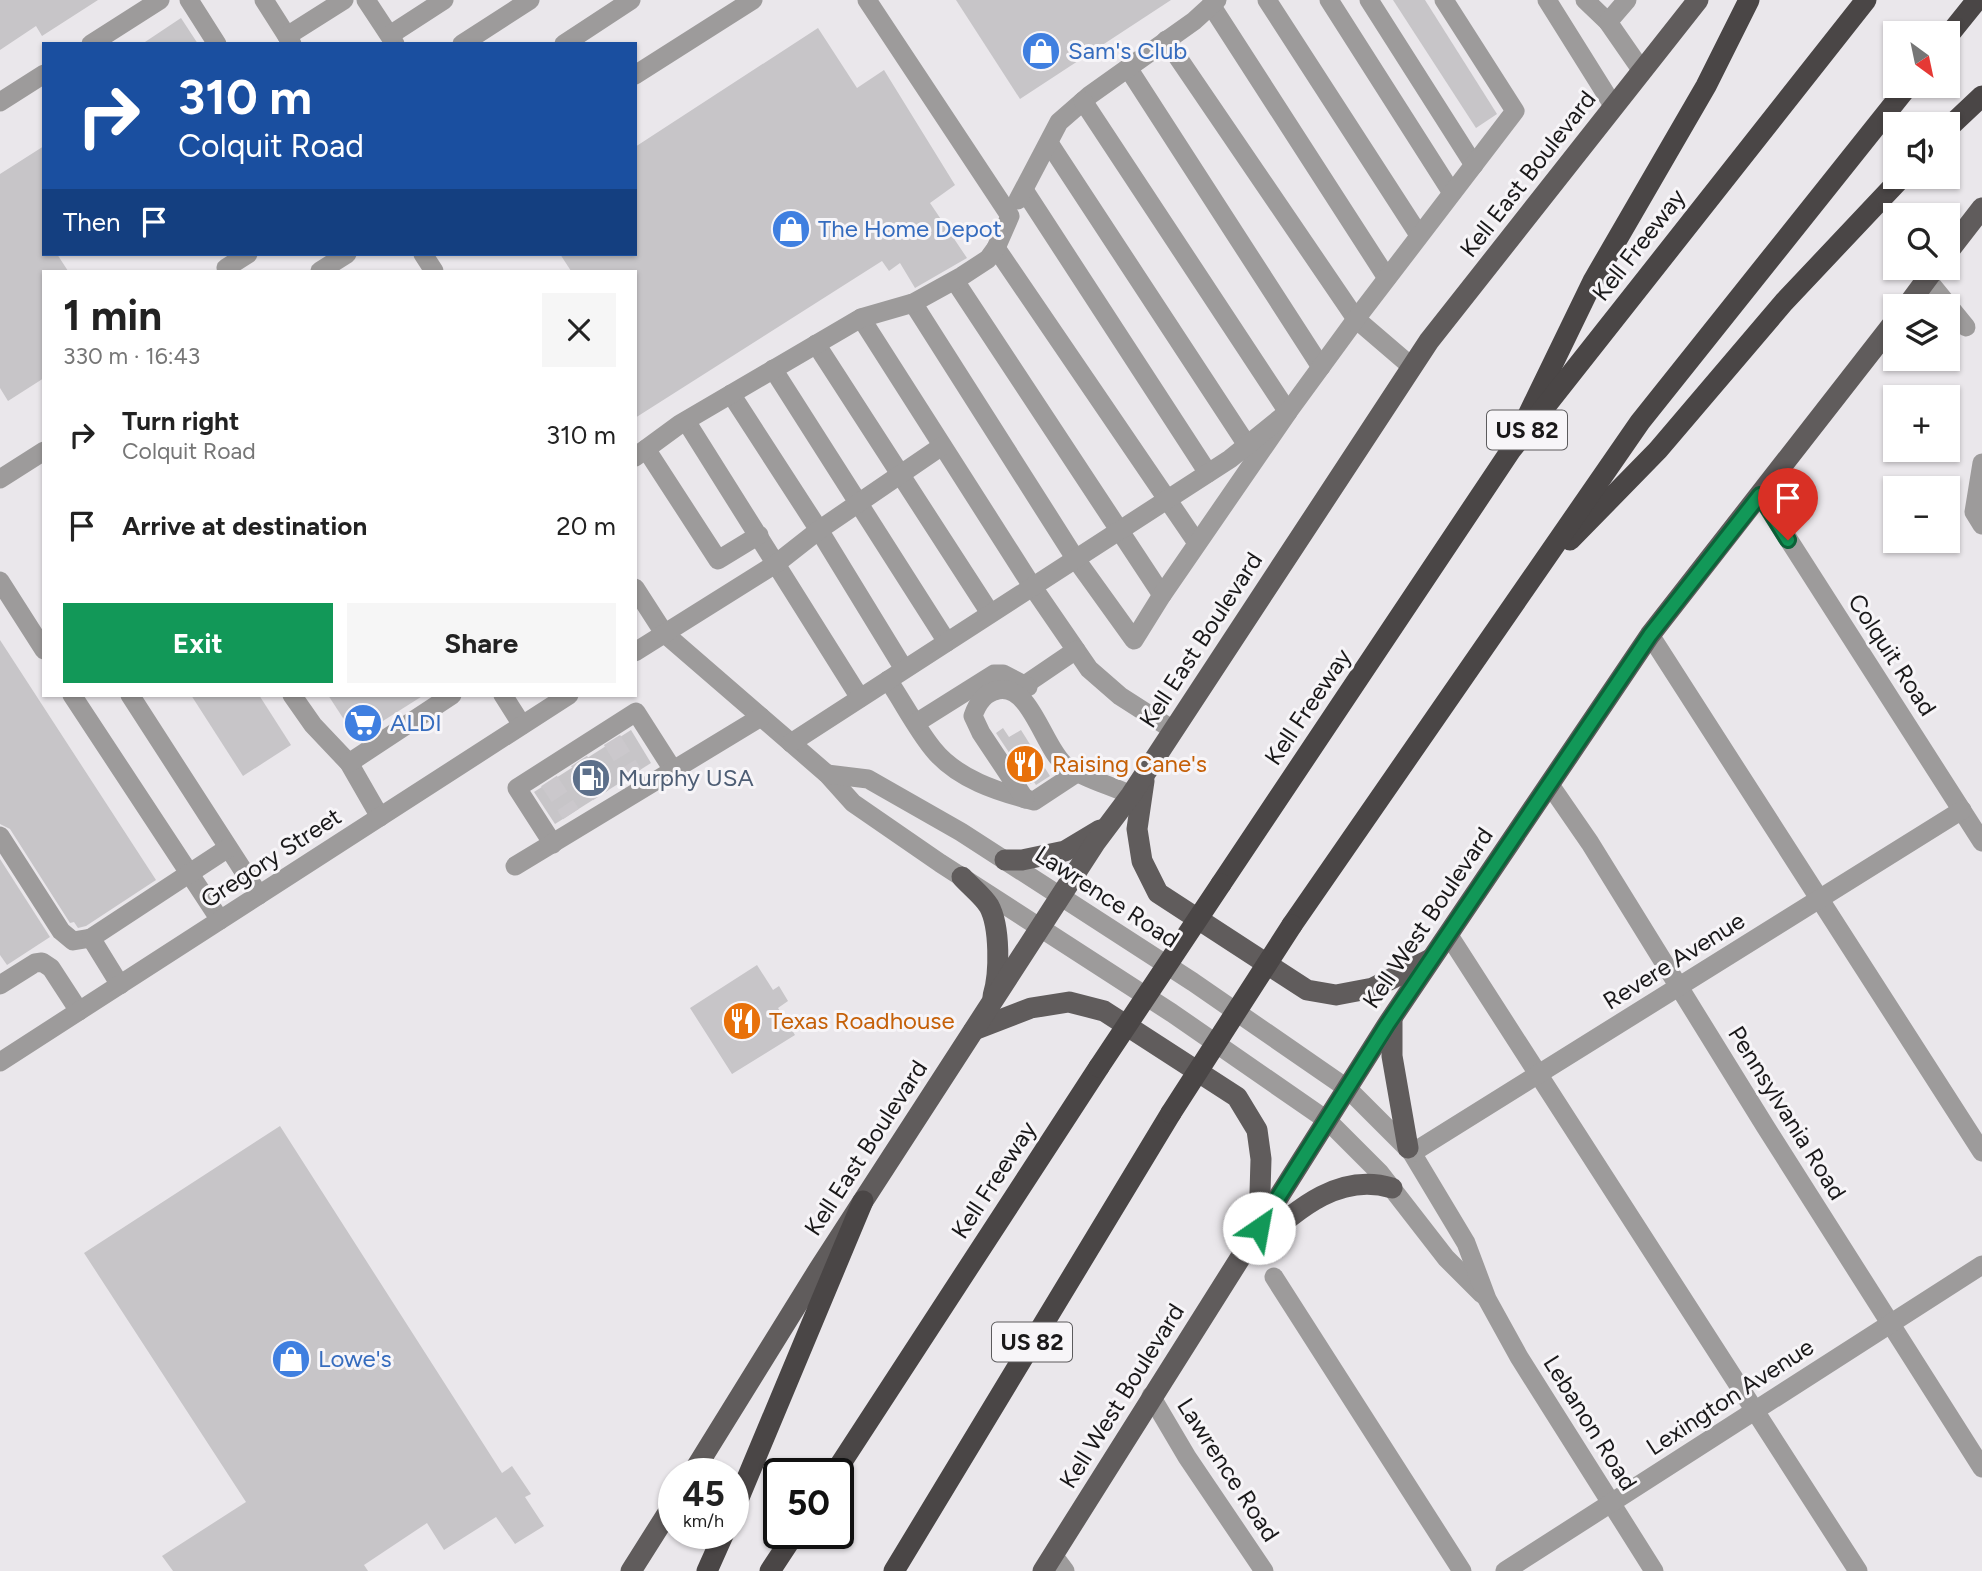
<!DOCTYPE html>
<html lang="en">
<head>
<meta charset="utf-8">
<style>
	:root { --surface:#fff; --page:#f6f6f6; --text:#222; --muted:#767676; --accent:#129858 }
	body { margin:0; font-family:Figtree,sans-serif; background:var(--page); color:var(--text); height:100vh; display:flex; flex-direction:column; font-size:26px; white-space:nowrap }
	* { box-sizing:border-box; margin:0 }
	p { font-size:23px; color:var(--muted) }
	.icon { flex:none; width:38px; height:38px; fill:none; stroke:currentColor; stroke-width:2; stroke-linecap:round; stroke-linejoin:round }
	.map { position:relative; flex:1; overflow:hidden }
	.sheet { position:absolute; left:42px; top:270px; width:595px; height:427px; display:flex; flex-direction:column; background:var(--surface); border-radius:0px; box-shadow:0 2px 5px #0004 }
	.sheet>* { flex:none }
	.top-card { position:absolute; left:42px; top:42px; width:595px; height:214px; border-radius:0px; box-shadow:0 2px 5px #0004; background:#1a4fa0; color:#fff; overflow:hidden }
	.needle { width:46px; rotate:147deg }
	.fabs { position:absolute; left:1883px; top:21px; display:grid; gap:14px }
	.fabs a { display:grid; place-items:center; width:77px; height:77px; border-radius:0px; background:var(--surface); box-shadow:0 2px 5px #0004; font-size:35px }
	.speed { position:absolute; left:658px; top:1458px; display:flex; gap:14px; font-size:35px; font-weight:700; text-align:center }
	.speed>* { display:grid; place-content:center; width:91px; height:91px; border-radius:50%; background:var(--surface); box-shadow:0 2px 5px #0004; line-height:1 }
	.speed small { font-size:18px; font-weight:400 }
	.speed .limit { border:4px solid #111; border-radius:10px; background:#fff; color:#111 }
	.pin { position:absolute; display:grid; place-items:center; width:60px; height:60px; color:#fff; margin:-72px -30px; border-radius:50% 50% 50% 0; rotate:-45deg; box-shadow:0 0 7px #0007 }
	.pin .icon { rotate:45deg }
	.me { position:absolute; width:77px; margin:-38px; rotate:33deg; stroke-linejoin:round; filter:drop-shadow(0 0 5px #0008) }
	.turn { display:flex; align-items:center; gap:24px; height:147px; padding:0 21px; font-size:32px }
	.turn .icon { width:91px; height:91px; stroke-width:2.5 }
	.turn b { display:block; font-size:49px; line-height:60px }
	.then { display:flex; align-items:center; height:66px; padding:0 21px; background:#0003; gap:14px; font-size:26px }
	.round { display:grid; place-items:center; flex:none; width:74px; height:74px; border-radius:0px; background:var(--page) }
	.overview { display:flex; align-items:center; justify-content:space-between; height:119px; padding:0 21px }
	h1 { font-size:42px; font-weight:700; line-height:52px }
	.action { display:flex; gap:14px; margin-top:auto; padding:14px 21px }
	.action a { flex:1; height:80px; border-radius:0px; background:var(--accent); color:#fff; font-size:28px; font-weight:700; line-height:80px; text-align:center }
	.action a+a { background:var(--page); color:var(--text) }
	ul { padding:0; list-style:none }
	li { display:flex; align-items:center; gap:21px; height:91px; padding:0 21px }
	li div { flex:1 }
	li b { display:block; font-size:26px }
	li em { font-style:normal }
	.map>svg:first-child { display:block }
	.building { fill:#c7c5c8 }
	.lines { fill:none; stroke-linecap:round; stroke-linejoin:round }
	.minor-tunnel { stroke:#cbc8cc; stroke-width:19; stroke-dasharray:19 10; stroke-linecap:butt }
	.minor { stroke:#9d9b9b; stroke-width:19 }
	.major { stroke:#605c5c; stroke-width:21 }
	.highway { stroke:#4a4646; stroke-width:21 }
	.highway-bridge { stroke:#4a4646; stroke-width:21 }
	.route-casing { stroke:#0c6339; stroke-width:18 }
	.route { stroke:#129858; stroke-width:12 }
	.labels { text-anchor:middle; stroke-width:6; stroke-linejoin:round; paint-order:stroke }
	.shield { fill:#f7f5f8; stroke:#5c5b5d; stroke-width:2 }
	.shield-label { font-size:23px; font-weight:bold; fill:#1a191a }
	.shop-label { font-size:24px; fill:#366cbe; stroke:#f7f5f8; text-anchor:start }
	.street-label { font-size:24px; fill:#1a191a; stroke:#f7f5f8 }
	.food-label { font-size:24px; fill:#c56008; stroke:#f7f5f8; text-anchor:start }
	.service-label { font-size:24px; fill:#4e5e75; stroke:#f7f5f8; text-anchor:start }
</style>
</head>
<body>
<div class="map">
<svg width="1982" height="1571" viewBox="0 0 1982 1571">
	<rect width="100%" height="100%" fill="#eae7eb"/>
	<g class="building">
		<path d="M0,0H98L42,36L36,26L0,50Z"/>
		<path d="M956,0H1171L1020,99Z"/>
		<path d="M1393,0H1425L1497,114L1476,128Z"/>
		<path d="M181,18L198,44H142Z"/>
		<path d="M818,28L857,88L884,70L955,185L930,203L967,258L915,288L900,263L889,271L882,261L635,418V271H571L560,254H635V147Z"/>
		<path d="M44,146V254H57L68,271H44V378L8,401L0,388V174Z"/>
		<path d="M0,640L156,880L86,926L78,928L74,922L70,923L10,829L0,824Z"/>
		<path d="M191,695H259L291,745L243,776Z"/>
		<path d="M328,695H424L356,738Z"/>
		<path d="M1003,728L1009,737L1021,730L1050,776L1036,785L1034,782L1030,784L996,733Z"/>
		<path d="M631,730L651,763L555,824L534,792Z"/>
		<path d="M0,859L50,937L7,965L0,955Z"/>
		<path d="M757,965L773,990L779,986L788,1001L778,1008L795,1035L732,1074L690,1008Z"/>
		<path d="M280,1126L502,1473L512,1466L531,1494L525,1497L544,1526L515,1544L496,1517L444,1550L427,1523L364,1565L368,1571H173L162,1556L246,1502L84,1253Z"/>
	</g>
	<g class="lines">
		<g class="minor-tunnel">
			<path d="M612,740L633,774"/>
			<path d="M579,761L601,795"/>
			<path d="M549,781L571,814"/>
		</g>
		<g class="minor">
			<path d="M189,0L217,44"/>
			<path d="M264,0L292,44"/>
			<path d="M366,0L395,44"/>
			<path d="M1267,0L1419,235"/>
			<path d="M1329,0L1452,193"/>
			<path d="M1369,0L1474,165"/>
			<path d="M1547,0L1614,107"/>
			<path d="M1585,0L1608,22"/>
			<path d="M1627,0L1608,22L1642,71"/>
			<path d="M1211,5L1387,278"/>
			<path d="M390,35L444,0"/>
			<path d="M287,36L344,0"/>
			<path d="M1166,40L1356,319L1412,367"/>
			<path d="M91,44L160,0"/>
			<path d="M462,44L530,0"/>
			<path d="M564,44L631,0"/>
			<path d="M1128,68L1321,367"/>
			<path d="M635,75L753,0"/>
			<path d="M0,102L44,74"/>
			<path d="M1049,143L1247,445"/>
			<path d="M1024,190L1208,473"/>
			<path d="M1018,200L1059,122L1090,95L1194,21L1217,0"/>
			<path d="M996,248L1197,543"/>
			<path d="M423,254L434,271"/>
			<path d="M226,268L248,254"/>
			<path d="M320,271L347,254"/>
			<path d="M1926,278L1966,327"/>
			<path d="M955,281L1162,595"/>
			<path d="M913,303L1075,558L1134,640L1162,595L1288,412L1083,101"/>
			<path d="M861,318L1032,586L1089,669L1120,696L1173,730"/>
			<path d="M816,344L990,613"/>
			<path d="M773,369L947,642"/>
			<path d="M731,394L819,530L904,669"/>
			<path d="M686,421L860,698"/>
			<path d="M646,449L718,560L759,535"/>
			<path d="M635,457L680,424L861,318L913,303L962,276L988,259L996,248L1010,216L867,0"/>
			<path d="M1982,463L1974,512L1982,525"/>
			<path d="M0,479L44,451"/>
			<path d="M1760,495L1982,842"/>
			<path d="M0,581L44,650"/>
			<path d="M635,588L664,633L827,774L853,803L940,863L1172,1013L1328,1121L1380,1173L1446,1258L1482,1294"/>
			<path d="M1650,635L1982,1152"/>
			<path d="M635,652L777,563L819,530L942,446"/>
			<path d="M888,680C903,702 916,728 933,749C957,779 998,792 1034,801L1078,772"/>
			<path d="M1026,684L1076,650"/>
			<path d="M72,695L220,920"/>
			<path d="M130,695L259,895"/>
			<path d="M292,695L313,725L349,763L380,817"/>
			<path d="M503,695L522,725"/>
			<path d="M916,723L994,674H1003L1028,687"/>
			<path d="M791,743L1230,459L1288,412L1356,319L1515,111L1444,0"/>
			<path d="M349,763L452,695"/>
			<path d="M827,774L868,779L961,832L1193,982L1348,1089L1412,1153L1466,1243L1487,1299L1519,1357L1654,1571"/>
			<path d="M1550,785L1590,843L1765,1126L1982,1468"/>
			<path d="M1025,799L981,733L973,716C977,704 985,692 998,690C1031,683 1044,750 1066,766C1083,778 1112,786 1131,795"/>
			<path d="M0,836L61,931L73,941L91,938"/>
			<path d="M553,844L517,788L636,712L673,770"/>
			<path d="M515,866L761,717"/>
			<path d="M1448,934L1858,1571"/>
			<path d="M0,985L35,963L42,962L51,968L79,1011"/>
			<path d="M120,985L91,938L228,848"/>
			<path d="M0,1062L569,695"/>
			<path d="M1412,1153L1962,810"/>
			<path d="M1274,1277L1462,1571"/>
			<path d="M1151,1396L1187,1457L1264,1571"/>
			<path d="M1053,1555L1065,1571"/>
			<path d="M1505,1571L1982,1265"/>
		</g>
		<g class="major">
			<path d="M1948,252L1982,208"/>
			<path d="M1907,306L1935,268"/>
			<path d="M1144,781L1137,829L1142,861L1158,893L1307,990L1336,995L1373,988L1431,959"/>
			<path d="M1005,860H1022L1065,851L1100,830"/>
			<path d="M962,877C970,886 983,896 989,906C1000,926 1000,974 993,996"/>
			<path d="M1392,1019V1056L1408,1148"/>
			<path d="M974,1030L1031,1008L1069,1002L1104,1011L1237,1097L1257,1130L1261,1159L1259,1226"/>
			<path d="M1256,1246C1294,1213 1337,1171 1392,1188"/>
			<path d="M692,1474L819,1269L1095,843L1131,795L1429,341L1698,0"/>
			<path d="M631,1571L674,1503"/>
			<path d="M1043,1571L1387,1025L1650,635L1895,321"/>
		</g>
		<g class="highway">
			<path d="M1948,36L1977,0"/>
			<path d="M1948,128L1982,96"/>
			<path d="M1528,415L1593,281L1706,86L1749,0"/>
			<path d="M1570,540L1658,450L1784,302L1902,177"/>
			<path d="M1221,884L1511,450L1866,0"/>
			<path d="M1292,925L1640,422L1908,86"/>
			<path d="M834,1474L1099,1067"/>
			<path d="M733,1512L863,1201"/>
			<path d="M707,1571L724,1533"/>
			<path d="M770,1571L795,1533"/>
			<path d="M894,1571L1171,1113"/>
		</g>
		<g class="highway-bridge">
			<path d="M1099,1067L1221,884"/>
			<path d="M1171,1113L1292,925"/>
		</g>
	</g>
	<g class="lines">
		<g class="route-casing">
			<path id="route" d="M1259,1228L1387,1025L1650,635L1760,495L1788,540"/>
		</g>
		<use href="#route" class="route"/>
	</g>
	<defs>
		<g id="shop-disc" transform="scale(2.0125)"><circle r="9.5" fill="#3f7fe0" stroke="#f7f5f8"/><path d="M-5-2.5h2.3a2.7 3.5 0 0 1 5.4 0H5L5.5 6h-11ZM-1.5-2.5h3a1.5 2.3 0 0 0-3 0Z" fill="#fff"/></g>
		<g id="supermarket-disc" transform="scale(2.0125)"><circle r="9.5" fill="#3f7fe0" stroke="#f7f5f8"/><path d="M-6-5.5h2.5l.6 2H6L4.5 2H-2.5L-4.4-4H-6ZM-1.5 3.2a1.3 1.3 0 1 0 .1 0ZM3 3.2a1.3 1.3 0 1 0 .1 0Z" fill="#fff"/></g>
		<g id="restaurant-disc" transform="scale(2.0125)"><circle r="9.5" fill="#e8710a" stroke="#f7f5f8"/><path d="M-5-6h1v4h1v-4h1v4h1v-4h1v5L-1.5 .5V6h-2V.5L-5-1ZM5-6V6H3V1.5H1.5Q1.5-4 5-6Z" fill="#fff"/></g>
		<g id="fuel-disc" transform="scale(2.0125)"><circle r="9.5" fill="#5c6f8a" stroke="#f7f5f8"/><path d="M-5.5-6h7V0h2V4h1.3V-2.5L3-4.5l.8-.8L6-3V5H2.5V1h-1V6h-7ZM-4.2-4.7v3.2H.2V-4.7Z" fill="#fff"/></g>
	</defs>
	<g fill-rule="evenodd">
		<use href="#shop-disc" x="1041" y="51"/>
		<use href="#shop-disc" x="791" y="229"/>
		<use href="#supermarket-disc" x="363" y="723"/>
		<use href="#restaurant-disc" x="1025" y="764"/>
		<use href="#fuel-disc" x="591" y="778"/>
		<use href="#restaurant-disc" x="742" y="1021"/>
		<use href="#shop-disc" x="291" y="1359"/>
	</g>
	<g class="labels">
		<g class="shield">
			<rect x="1487" y="410.5" width="80" height="39" rx="5"/>
			<rect x="992" y="1322.5" width="80" height="39" rx="5"/>
		</g>
		<g class="shield-label">
			<text x="1527" y="438">US 82</text>
			<text x="1032" y="1350">US 82</text>
		</g>
		<g class="shop-label">
			<text x="1068" y="59">Sam's Club</text>
			<text x="818" y="237">The Home Depot</text>
			<text x="390" y="731">ALDI</text>
			<text x="318" y="1367">Lowe's</text>
		</g>
		<g class="street-label">
			<text transform="translate(1528 174) rotate(-52)" y="8">Kell East Boulevard</text>
			<text transform="translate(1639 245) rotate(-52)" y="8">Kell Freeway</text>
			<text transform="translate(1201 640) rotate(-57)" y="8">Kell East Boulevard</text>
			<text transform="translate(1892 655) rotate(57)" y="8">Colquit Road</text>
			<text transform="translate(1308 707) rotate(-56)" y="8">Kell Freeway</text>
			<text transform="translate(271 858) rotate(-33)" y="8">Gregory Street</text>
			<text transform="translate(1107 897) rotate(33)" y="8">Lawrence Road</text>
			<text transform="translate(1428 918) rotate(-56)" y="8">Kell West Boulevard</text>
			<text transform="translate(1674 961) rotate(-32)" y="8">Revere Avenue</text>
			<text transform="translate(1787 1113) rotate(58)" y="8">Pennsylvania Road</text>
			<text transform="translate(866 1148) rotate(-57)" y="8">Kell East Boulevard</text>
			<text transform="translate(994 1180) rotate(-57)" y="8">Kell Freeway</text>
			<text transform="translate(1122 1396) rotate(-58)" y="8">Kell West Boulevard</text>
			<text transform="translate(1730 1397) rotate(-33)" y="8">Lexington Avenue</text>
			<text transform="translate(1590 1423) rotate(58)" y="8">Lebanon Road</text>
			<text transform="translate(1228 1470) rotate(57)" y="8">Lawrence Road</text>
		</g>
		<g class="food-label">
			<text x="1052" y="772">Raising Cane's</text>
			<text x="769" y="1029">Texas Roadhouse</text>
		</g>
		<g class="service-label">
			<text x="618" y="786">Murphy USA</text>
		</g>
	</g>
</svg>
<div class="fabs">
<a><svg class="needle" viewBox="-14 -14 28 28"><path d="M0-13l5 13h-10z" fill="#e53935"/><path d="M0 13l5-13h-10z" fill="#767676"/></svg></a>
<a><svg class="icon" aria-label="sound" viewBox="0 0 24 24"><path d="M4 9h4l5-4v14l-5-4H4zM17 9q2 3 0 6"/></svg></a>
<a><svg class="icon" aria-label="search" viewBox="0 0 24 24"><circle cx="10" cy="10" r="6"/><path d="M15 15l6 6"/></svg></a>
<a><svg class="icon" aria-label="layers" viewBox="0 0 24 24"><path d="M12 4l9 5-9 5-9-5zM3 14l9 5 9-5"/></svg></a>
<a>+</a>
<a>−</a>
</div>
<div class="speed"><div>45<small>km/h</small></div><div class="limit">50</div></div>
<div class="pin" style="left:1788px;top:540px;background:#d93025"><svg class="icon" aria-label="arrive" viewBox="0 0 24 24"><path d="M6 21V4h12l-3 4 3 4H6"/></svg></div>
<svg class="me" style="left:1259px;top:1228px" viewBox="-20 -20 40 40"><circle r="19" fill="#fff"/><path d="M0-13L10 11 0 6-10 11z" fill="#129858"/></svg>
<div class="top-card">
<div class="turn"><svg class="icon" aria-label="right" viewBox="0 0 24 24"><path d="M7 20v-9h11M14 6l5 5-5 5"/></svg><div><b>310 m</b>Colquit Road</div></div>
<div class="then">Then<svg class="icon" aria-label="arrive" viewBox="0 0 24 24"><path d="M6 21V4h12l-3 4 3 4H6"/></svg></div>
</div>
<section class="sheet">
<div class="overview"><div><h1>1 min</h1><p>330 m · 16:43</p></div><a class="round"><svg class="icon" aria-label="close" viewBox="0 0 24 24"><path d="M6 6l12 12M18 6L6 18"/></svg></a></div>
<ul>
<li><svg class="icon" aria-label="right" viewBox="0 0 24 24"><path d="M7 20v-9h11M14 6l5 5-5 5"/></svg><div><b>Turn right</b><p>Colquit Road</p></div><em>310 m</em></li>
<li><svg class="icon" aria-label="arrive" viewBox="0 0 24 24"><path d="M6 21V4h12l-3 4 3 4H6"/></svg><div><b>Arrive at destination</b></div><em>20 m</em></li>
</ul>
<div class="action"><a>Exit</a><a>Share</a></div>
</section>
</div>
</body>
</html>
